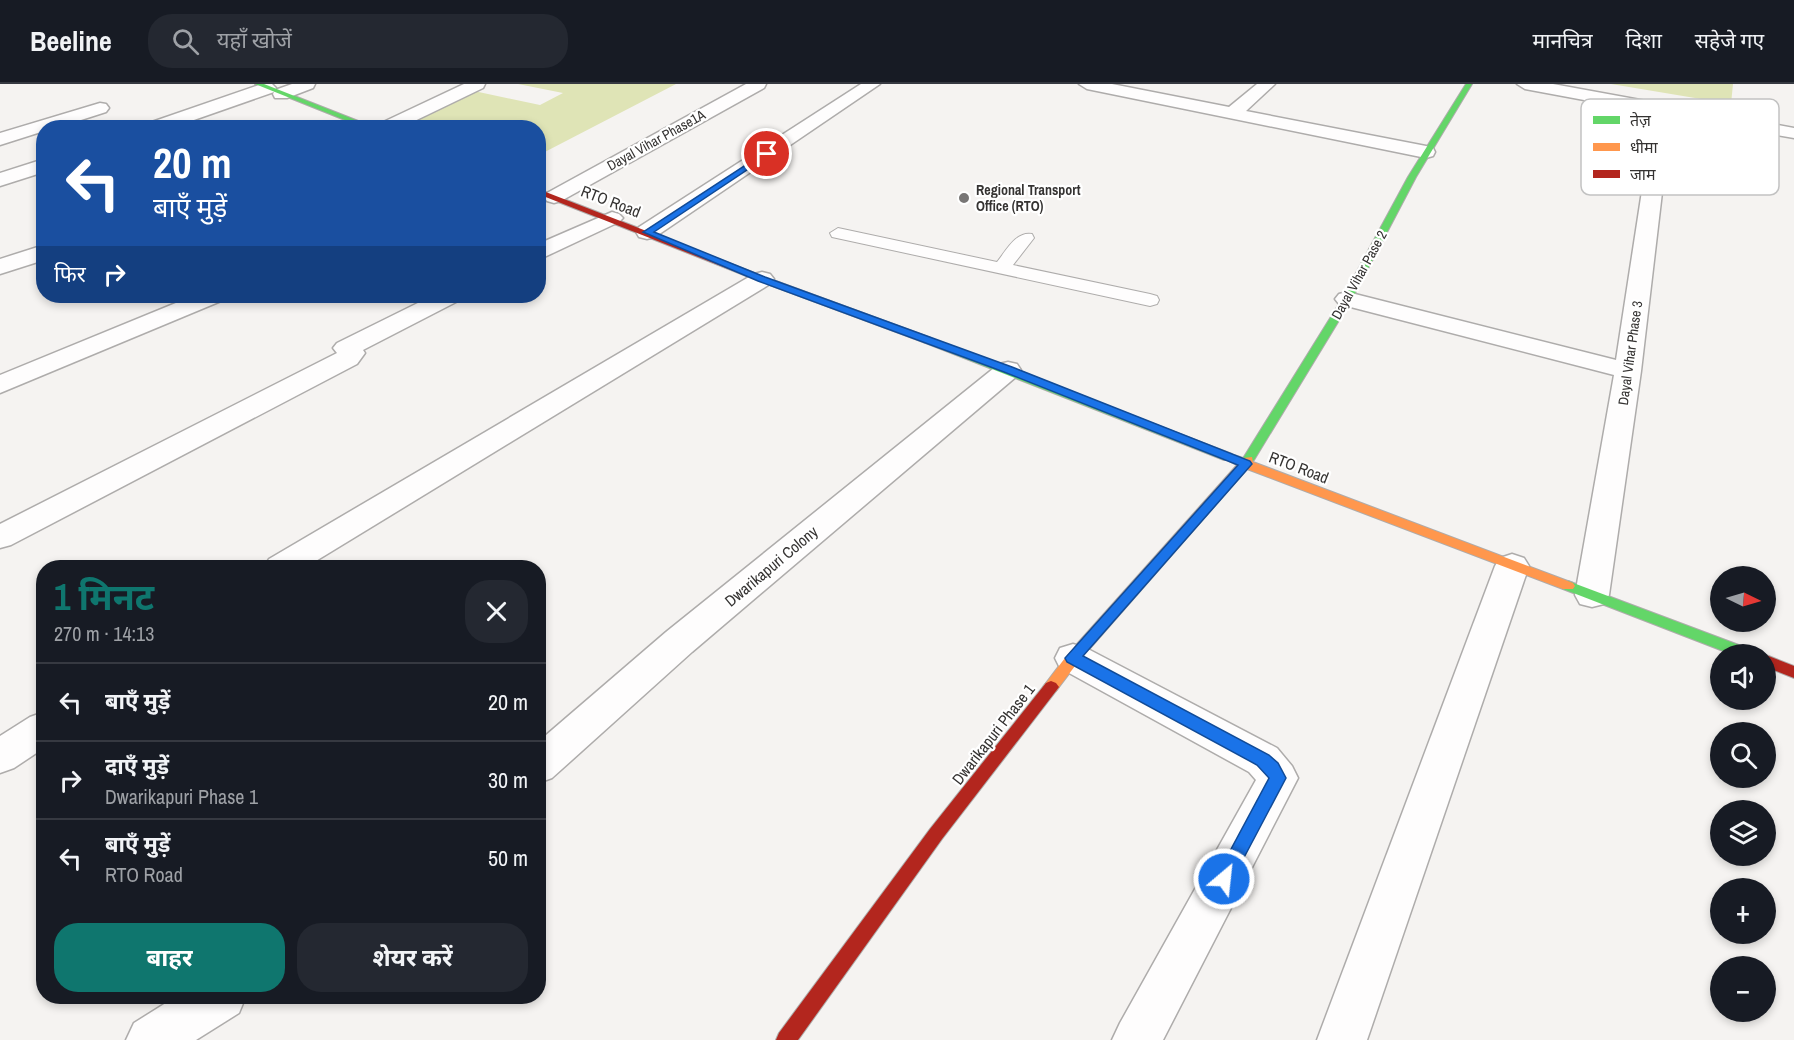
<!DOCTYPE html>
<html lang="hi">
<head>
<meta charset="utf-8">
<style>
	:root { --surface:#171b24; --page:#242831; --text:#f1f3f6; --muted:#9ea1a6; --line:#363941; --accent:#0f766e }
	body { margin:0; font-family:"Archivo Narrow","Noto Sans Devanagari",sans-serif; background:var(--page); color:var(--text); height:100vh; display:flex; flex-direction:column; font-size:22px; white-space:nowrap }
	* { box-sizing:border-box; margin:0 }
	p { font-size:20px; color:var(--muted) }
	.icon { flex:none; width:33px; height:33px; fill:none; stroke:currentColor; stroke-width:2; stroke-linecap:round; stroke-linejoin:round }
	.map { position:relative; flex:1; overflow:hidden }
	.side { position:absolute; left:36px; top:476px; width:510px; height:444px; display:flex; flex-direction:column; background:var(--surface); border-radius:24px; box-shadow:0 3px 9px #0003 }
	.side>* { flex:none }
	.top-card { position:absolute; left:36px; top:36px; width:510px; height:183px; border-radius:24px; box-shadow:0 3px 9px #0003; background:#1a4fa0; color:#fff; overflow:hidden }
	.needle { width:39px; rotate:95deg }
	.fabs { position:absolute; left:1710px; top:482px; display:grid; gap:12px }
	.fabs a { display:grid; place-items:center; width:66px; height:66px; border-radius:50%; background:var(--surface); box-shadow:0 3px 9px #0003; font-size:30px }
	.pin { position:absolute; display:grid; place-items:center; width:51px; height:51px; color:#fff; margin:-26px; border:3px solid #fff; border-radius:50%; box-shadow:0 2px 6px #0007 }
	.me { position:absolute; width:66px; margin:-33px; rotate:28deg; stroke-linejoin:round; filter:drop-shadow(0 0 4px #0008) }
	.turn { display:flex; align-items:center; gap:21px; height:126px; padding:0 18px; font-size:27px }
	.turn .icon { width:78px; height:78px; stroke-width:2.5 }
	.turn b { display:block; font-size:42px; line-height:51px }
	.then { display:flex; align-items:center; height:57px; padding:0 18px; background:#0003; gap:12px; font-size:22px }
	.round { display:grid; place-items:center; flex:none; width:63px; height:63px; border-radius:24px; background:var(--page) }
	.summary { display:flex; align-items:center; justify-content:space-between; height:102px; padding:0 18px }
	h1 { font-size:36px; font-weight:700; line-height:45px; color:var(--accent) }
	.primary-button { display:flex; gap:12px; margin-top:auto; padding:12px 18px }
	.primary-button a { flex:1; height:69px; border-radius:24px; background:var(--accent); color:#fff; font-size:24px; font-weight:700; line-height:69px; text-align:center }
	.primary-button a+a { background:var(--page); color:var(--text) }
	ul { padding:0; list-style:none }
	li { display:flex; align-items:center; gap:18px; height:78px; padding:0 18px; border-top:2px solid var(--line) }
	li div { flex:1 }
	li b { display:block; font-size:22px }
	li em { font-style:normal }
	header { display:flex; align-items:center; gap:36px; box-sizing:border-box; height:84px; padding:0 30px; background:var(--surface); border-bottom:2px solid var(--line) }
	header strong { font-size:28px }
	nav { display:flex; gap:33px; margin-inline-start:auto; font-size:21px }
	.search { width:420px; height:54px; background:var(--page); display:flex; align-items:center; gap:15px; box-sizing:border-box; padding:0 21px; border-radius:24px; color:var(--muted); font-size:22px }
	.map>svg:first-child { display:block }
	.green { fill:#dfe4b6 }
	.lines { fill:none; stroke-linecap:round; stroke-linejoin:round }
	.lane-casing { stroke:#aeacab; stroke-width:2 }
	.street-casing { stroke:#aeacab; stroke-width:3 }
	.fast-casing { stroke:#aeacab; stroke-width:2 }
	.slow-casing { stroke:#aeacab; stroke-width:2 }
	.jam-casing { stroke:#aeacab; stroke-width:2 }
	.lane { fill:#fefdfd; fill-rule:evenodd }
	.street { fill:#fefdfd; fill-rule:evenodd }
	.fast { fill:#63d668; fill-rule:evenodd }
	.slow { fill:#ff974d; fill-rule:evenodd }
	.jam { fill:#b3261e; fill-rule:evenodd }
	.route { fill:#1a73e8; stroke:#114b97; stroke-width:1.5 }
	.poi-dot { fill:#787675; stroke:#fff; stroke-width:2 }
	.labels { text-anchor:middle; stroke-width:4.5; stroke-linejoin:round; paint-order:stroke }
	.far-street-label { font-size:14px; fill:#353332; stroke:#fff }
	.far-poi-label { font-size:14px; font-weight:bold; fill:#353332; stroke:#fff; text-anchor:start }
	.street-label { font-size:16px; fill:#353332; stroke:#fff }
	.key { fill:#fff; stroke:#c2c2c2; stroke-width:1.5 }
	.key-label { font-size:16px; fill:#353332 }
</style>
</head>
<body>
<header>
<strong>Beeline</strong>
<div class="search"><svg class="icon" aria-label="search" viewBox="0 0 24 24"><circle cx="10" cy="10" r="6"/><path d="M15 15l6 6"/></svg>यहाँ खोजें</div>
<nav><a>मानचित्र</a><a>दिशा</a><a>सहेजे गए</a></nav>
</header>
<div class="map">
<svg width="1794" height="956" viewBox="0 0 1794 956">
	<rect width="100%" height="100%" fill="#f5f3f1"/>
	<g class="green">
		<path d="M518,0H676L539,71L538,44H414L405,40L474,7L540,21L563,9Z"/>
		<path d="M1611,0H1733L1731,20Z"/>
	</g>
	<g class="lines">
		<g class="lane-casing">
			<path id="lane" d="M838,144L997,178C1006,167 1016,147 1032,150L1034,154L1013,181L1150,210L1157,212L1159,216L1157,220L1150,222L832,153L830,149Z"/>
		</g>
		<g class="street-casing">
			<g id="street">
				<path d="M262,0H272L276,4L274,8L171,44H143L146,40Z"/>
				<path d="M292,0H315L313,4L287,14H275L273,10L275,6Z"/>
				<path d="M464,0H485L483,4L400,44H376L379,40Z"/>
				<path d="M746,0H766L764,4L561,117L554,119L547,117L544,113L547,109Z"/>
				<path d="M861,0H880L655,153L647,155L639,153L636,148L639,143Z"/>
				<path d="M1079,0H1112L1229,23L1257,0H1275L1246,27L1426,62L1433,64L1435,68L1433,72L1426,74L1087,5Z"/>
				<path d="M1517,0H1553L1794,44V54L1671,32L1641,287L1609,511L1604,520L1592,523L1580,520L1575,511L1614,291L1339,220L1335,215L1339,210L1347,208L1616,276L1654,29L1525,5Z"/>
				<path d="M100,19L106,20L109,24L106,28L56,44H44V47L0,61V49Z"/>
				<path d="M44,75V88L0,102V89Z"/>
				<path d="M612,128L619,130L623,134L619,138L538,176V160Z"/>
				<path d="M44,161V176L0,190V175Z"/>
				<path d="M762,188L770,190L774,195L770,200L306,483H264L269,475L754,190Z"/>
				<path d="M193,212H225L221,217L0,309V291Z"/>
				<path d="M432,212H462L458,217L363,266L365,269L357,280L11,461L0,464V440L337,269L333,264L337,259Z"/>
				<path d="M1008,278L1017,280L1021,286L1017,292L692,568L552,694L538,699V658L666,548L999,280Z"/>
				<path d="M1512,470L1524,474L1529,482L1367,956H1317L1495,482L1500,474Z"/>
				<path d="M1073,560L1086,564L1277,664L1292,682L1298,694L1163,956H1112L1120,939L1256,696L1249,688L1060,584L1055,574L1060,564Z"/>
				<path d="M44,628V664L14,684L0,689V652L30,633Z"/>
				<path d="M177,912H246L239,929L196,956H126L134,939Z"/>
			</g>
		</g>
		<g class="fast-casing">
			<g id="fast">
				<path d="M255,0H264L376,44H365Z"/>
				<path d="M1466,0H1472L1416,93L1352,215L1254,376L1248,380L1244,379L1242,376L1342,215L1408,93Z"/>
				<path d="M927,253L1232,370L1234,373L1232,376H1224L923,258V254Z"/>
				<path d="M1568,497L1752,566L1754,570H1731L1563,505L1561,502L1563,499Z"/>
			</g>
		</g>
		<g class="slow-casing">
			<path id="slow" d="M1228,369L1243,374L1252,373L1253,378L1573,499L1575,502L1573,505H1563L1247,385L1078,578L1056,607L1051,609L1046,607L1043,603L1046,599L1068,570L1237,381L1222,373L1224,370Z"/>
		</g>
		<g class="jam-casing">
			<g id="jam">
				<path d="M538,105L765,193L931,254L932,256L927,259L923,258L759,197L538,110Z"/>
				<path d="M1766,571L1794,582V594L1766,583Z"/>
				<path d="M1051,597L1056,599L1059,603L1056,607L942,755L798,956H776L779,949L930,745L1046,599Z"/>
			</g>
		</g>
		<use href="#lane" class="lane"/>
		<use href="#street" class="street"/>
		<use href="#fast" class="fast"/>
		<use href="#slow" class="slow"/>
		<use href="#jam" class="jam"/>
	</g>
	<path class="route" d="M764,69L771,70L654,148L765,193L1012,283L1250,377L1252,380L1083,572L1269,671L1278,679L1286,694L1230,800L1224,803L1217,800L1215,795L1269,694L1257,681L1067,578L1065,574L1238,381L1004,288L758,197L643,148Z"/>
	<circle class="poi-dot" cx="964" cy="114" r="6"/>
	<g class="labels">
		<g class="far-street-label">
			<text transform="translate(656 56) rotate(-29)" y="5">Dayal Vihar Phase1A</text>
			<text transform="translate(1359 191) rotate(-61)" y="5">Dayal Vihar Pase 2</text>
			<text transform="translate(1630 269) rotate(-82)" y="5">Dayal Vihar Phase 3</text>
		</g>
		<g class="far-poi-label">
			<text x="976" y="111">Regional Transport<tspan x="976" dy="16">Office (RTO)</tspan></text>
		</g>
		<g class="street-label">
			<text transform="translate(611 117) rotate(21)" y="6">RTO Road</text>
			<text transform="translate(1299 383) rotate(21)" y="6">RTO Road</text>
			<text transform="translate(771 482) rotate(-40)" y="6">Dwarikapuri Colony</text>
			<text transform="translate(993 650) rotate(-52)" y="6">Dwarikapuri Phase 1</text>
		</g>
	</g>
	<rect x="1581" y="15" width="198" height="96" rx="9" class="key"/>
	<rect x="1593" y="32" width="27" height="8" fill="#63d668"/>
	<rect x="1593" y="59" width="27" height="8" fill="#ff974d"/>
	<rect x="1593" y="86" width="27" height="8" fill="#b3261e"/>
	<g class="key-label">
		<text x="1630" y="42">तेज़</text>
		<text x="1630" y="69">धीमा</text>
		<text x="1630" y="96">जाम</text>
	</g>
</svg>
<div class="fabs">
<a><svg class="needle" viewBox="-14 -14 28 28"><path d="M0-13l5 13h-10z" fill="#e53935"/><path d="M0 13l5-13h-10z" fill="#9ea1a6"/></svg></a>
<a><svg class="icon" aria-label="sound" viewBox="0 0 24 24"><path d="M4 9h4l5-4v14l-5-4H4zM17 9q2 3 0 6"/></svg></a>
<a><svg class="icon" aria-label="search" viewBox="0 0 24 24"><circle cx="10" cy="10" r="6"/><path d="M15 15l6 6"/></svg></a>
<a><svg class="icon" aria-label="layers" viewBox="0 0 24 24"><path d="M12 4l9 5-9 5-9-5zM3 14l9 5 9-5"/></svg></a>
<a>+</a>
<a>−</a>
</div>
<div class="pin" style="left:767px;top:70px;background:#d93025"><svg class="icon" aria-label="arrive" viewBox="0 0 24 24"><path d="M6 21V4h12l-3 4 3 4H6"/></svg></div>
<svg class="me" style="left:1224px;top:795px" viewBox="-20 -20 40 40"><circle r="17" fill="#1a73e8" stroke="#fff" stroke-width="3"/><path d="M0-11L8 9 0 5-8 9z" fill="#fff"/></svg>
<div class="top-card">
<div class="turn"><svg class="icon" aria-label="left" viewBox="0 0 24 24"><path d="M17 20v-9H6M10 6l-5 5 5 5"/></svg><div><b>20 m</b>बाएँ मुड़ें</div></div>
<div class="then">फिर<svg class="icon" aria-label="right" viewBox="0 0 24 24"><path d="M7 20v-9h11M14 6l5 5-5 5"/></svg></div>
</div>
<section class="side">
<div class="summary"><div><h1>1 मिनट</h1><p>270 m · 14:13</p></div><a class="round"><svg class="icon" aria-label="close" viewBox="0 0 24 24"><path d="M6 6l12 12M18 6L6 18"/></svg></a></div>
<ul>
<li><svg class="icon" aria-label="left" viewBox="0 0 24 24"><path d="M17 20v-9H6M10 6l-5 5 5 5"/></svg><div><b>बाएँ मुड़ें</b></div><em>20 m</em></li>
<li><svg class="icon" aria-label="right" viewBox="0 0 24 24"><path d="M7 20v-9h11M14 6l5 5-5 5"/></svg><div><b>दाएँ मुड़ें</b><p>Dwarikapuri Phase 1</p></div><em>30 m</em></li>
<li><svg class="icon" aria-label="left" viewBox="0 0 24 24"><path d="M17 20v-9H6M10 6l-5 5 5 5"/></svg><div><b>बाएँ मुड़ें</b><p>RTO Road</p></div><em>50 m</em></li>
</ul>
<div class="primary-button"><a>बाहर</a><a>शेयर करें</a></div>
</section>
</div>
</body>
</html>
